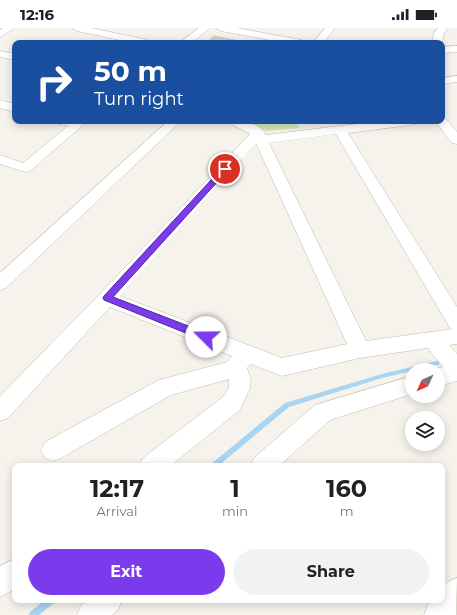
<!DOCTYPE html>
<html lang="en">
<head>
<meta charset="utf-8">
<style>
	:root { --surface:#fff; --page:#f2f2f2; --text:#202124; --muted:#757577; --accent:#7c3aed }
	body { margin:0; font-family:Montserrat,sans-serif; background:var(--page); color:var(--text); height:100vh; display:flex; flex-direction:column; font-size:15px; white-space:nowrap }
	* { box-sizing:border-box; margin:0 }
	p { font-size:13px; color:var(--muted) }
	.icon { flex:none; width:22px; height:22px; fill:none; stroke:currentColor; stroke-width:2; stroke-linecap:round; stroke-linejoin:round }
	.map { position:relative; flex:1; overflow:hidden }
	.drawer { position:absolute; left:12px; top:435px; width:433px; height:140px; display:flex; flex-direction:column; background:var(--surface); border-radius:8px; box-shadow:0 2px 10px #0003 }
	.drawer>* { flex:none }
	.guide { position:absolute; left:12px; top:12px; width:433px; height:84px; border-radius:8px; box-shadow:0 2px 10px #0003; background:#1a4fa0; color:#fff; overflow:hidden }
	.needle { width:26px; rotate:225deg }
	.buttons { position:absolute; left:405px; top:335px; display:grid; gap:8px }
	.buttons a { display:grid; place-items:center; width:40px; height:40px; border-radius:50%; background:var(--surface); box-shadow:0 2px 10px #0003; font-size:20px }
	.pin { position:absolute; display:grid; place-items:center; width:34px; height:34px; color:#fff; margin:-17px; border:2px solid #fff; border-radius:50%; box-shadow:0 1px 4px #0007 }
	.me { position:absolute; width:44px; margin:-22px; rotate:292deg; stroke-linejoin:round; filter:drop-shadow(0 0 3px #0008) }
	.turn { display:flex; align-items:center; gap:14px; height:84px; padding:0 16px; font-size:18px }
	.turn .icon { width:52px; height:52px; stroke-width:2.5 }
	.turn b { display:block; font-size:28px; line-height:34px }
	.eta { display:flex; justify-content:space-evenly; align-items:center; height:68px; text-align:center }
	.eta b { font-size:24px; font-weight:700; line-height:28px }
	.action { display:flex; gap:8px; margin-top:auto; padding:8px 16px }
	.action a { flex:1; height:46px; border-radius:24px; background:var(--accent); color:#fff; font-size:16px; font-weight:700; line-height:46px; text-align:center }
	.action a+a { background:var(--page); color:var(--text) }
	.status { display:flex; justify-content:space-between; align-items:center; height:28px; padding:0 20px; background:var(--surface); direction:ltr }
	.status svg { height:11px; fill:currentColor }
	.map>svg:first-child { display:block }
	.green { fill:#d2eab5 }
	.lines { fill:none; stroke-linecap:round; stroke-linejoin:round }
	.stream { fill:#a9d4f2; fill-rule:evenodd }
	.building { fill:#d8cfc1; stroke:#d3c7b4 }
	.minor-casing { stroke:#c2bbae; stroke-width:1 }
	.minor { fill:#fff; fill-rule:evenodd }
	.route { fill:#7c3aed; stroke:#51269a }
</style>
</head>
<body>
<div class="status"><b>12:16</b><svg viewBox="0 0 49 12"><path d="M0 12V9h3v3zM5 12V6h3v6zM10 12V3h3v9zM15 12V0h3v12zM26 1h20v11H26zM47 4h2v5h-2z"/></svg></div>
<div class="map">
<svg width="457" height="587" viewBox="0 0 457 587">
	<rect width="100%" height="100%" fill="#f6f3ec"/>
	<path class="green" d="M240,93H295L300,100L267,103Z"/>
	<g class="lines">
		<g class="stream">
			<path d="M457,328V332L417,342H412V343L382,350L289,379L218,438H210L211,436L285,375L382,346Z"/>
			<path d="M45,572H55L54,575L39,587H29L30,584Z"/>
		</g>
	</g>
	<path class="building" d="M214,8L250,15H206Z"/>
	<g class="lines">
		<g class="minor-casing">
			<g id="minor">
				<path d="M3,0H15L0,9V2Z"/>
				<path d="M72,0H91L148,12L153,15H134L77,3Z"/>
				<path d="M199,0H210L191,15H179Z"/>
				<path d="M216,0H237L302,12L307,15H286L221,3Z"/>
				<path d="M325,0H335L323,15H313Z"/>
				<path d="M438,0H448L444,5L442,15H432L434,5Z"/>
				<path d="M457,18V24L442,25V19Z"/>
				<path d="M0,23L15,26V32L0,29Z"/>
				<path d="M457,48V54L442,56V50Z"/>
				<path d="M0,72L15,76V84L0,80Z"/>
				<path d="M442,89L445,90L457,104V116L452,115L435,93H442Z"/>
				<path d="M57,93C65,93 78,90 83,97L30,143L25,144L0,136V127L23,135L68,98L59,96Z"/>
				<path d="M168,93H181L6,260L0,262V245Z"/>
				<path d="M229,93C242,93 259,94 266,107L381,93H417L415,96L411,97L348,105L457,279V316L449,317L457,326V353L438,358V342H432L443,339L428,320L360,330L282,348L251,336L247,340L251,352L250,360L240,382L170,438H139L143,430L224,368L229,360V351L171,367L61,430L53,433L45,430L41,422L45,414L159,352L227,334L232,328L110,279L8,390L0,393V368L101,265L250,106L231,96ZM336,106L450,300L452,301L366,313L269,115ZM256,115L347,316L282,330L120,268Z"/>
				<path d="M412,348V366L330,392L279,438H250L254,430L315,377Z"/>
				<path d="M15,531V561L0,569V538Z"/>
				<path d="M457,550L456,587H424L428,577L432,572H442V561L447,554Z"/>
				<path d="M87,572H122L118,582L112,587H77L81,577Z"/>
			</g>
		</g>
		<use href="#minor" class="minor"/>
	</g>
	<path class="route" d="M223,139L229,141L113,269L209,306L211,309L209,312H203L104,272L103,270L104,268Z"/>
</svg>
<div class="buttons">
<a><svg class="needle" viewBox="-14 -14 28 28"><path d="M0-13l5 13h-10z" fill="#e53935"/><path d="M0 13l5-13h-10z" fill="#757577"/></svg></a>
<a><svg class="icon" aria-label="layers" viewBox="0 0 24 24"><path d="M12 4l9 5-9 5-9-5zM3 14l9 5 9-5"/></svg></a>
</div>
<div class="pin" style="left:225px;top:141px;background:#d93025"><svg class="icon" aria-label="arrive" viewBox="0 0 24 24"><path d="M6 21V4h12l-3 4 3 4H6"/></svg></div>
<svg class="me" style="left:206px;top:309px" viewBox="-20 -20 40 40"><circle r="19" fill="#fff"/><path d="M0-13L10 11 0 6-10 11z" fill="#7c3aed"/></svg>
<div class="guide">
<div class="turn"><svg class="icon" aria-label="right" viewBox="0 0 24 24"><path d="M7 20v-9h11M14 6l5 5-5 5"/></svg><div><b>50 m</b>Turn right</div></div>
</div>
<section class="drawer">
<div class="eta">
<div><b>12:17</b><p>Arrival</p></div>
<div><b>1</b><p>min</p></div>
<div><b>160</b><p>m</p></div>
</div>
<div class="action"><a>Exit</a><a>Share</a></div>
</section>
</div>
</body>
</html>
